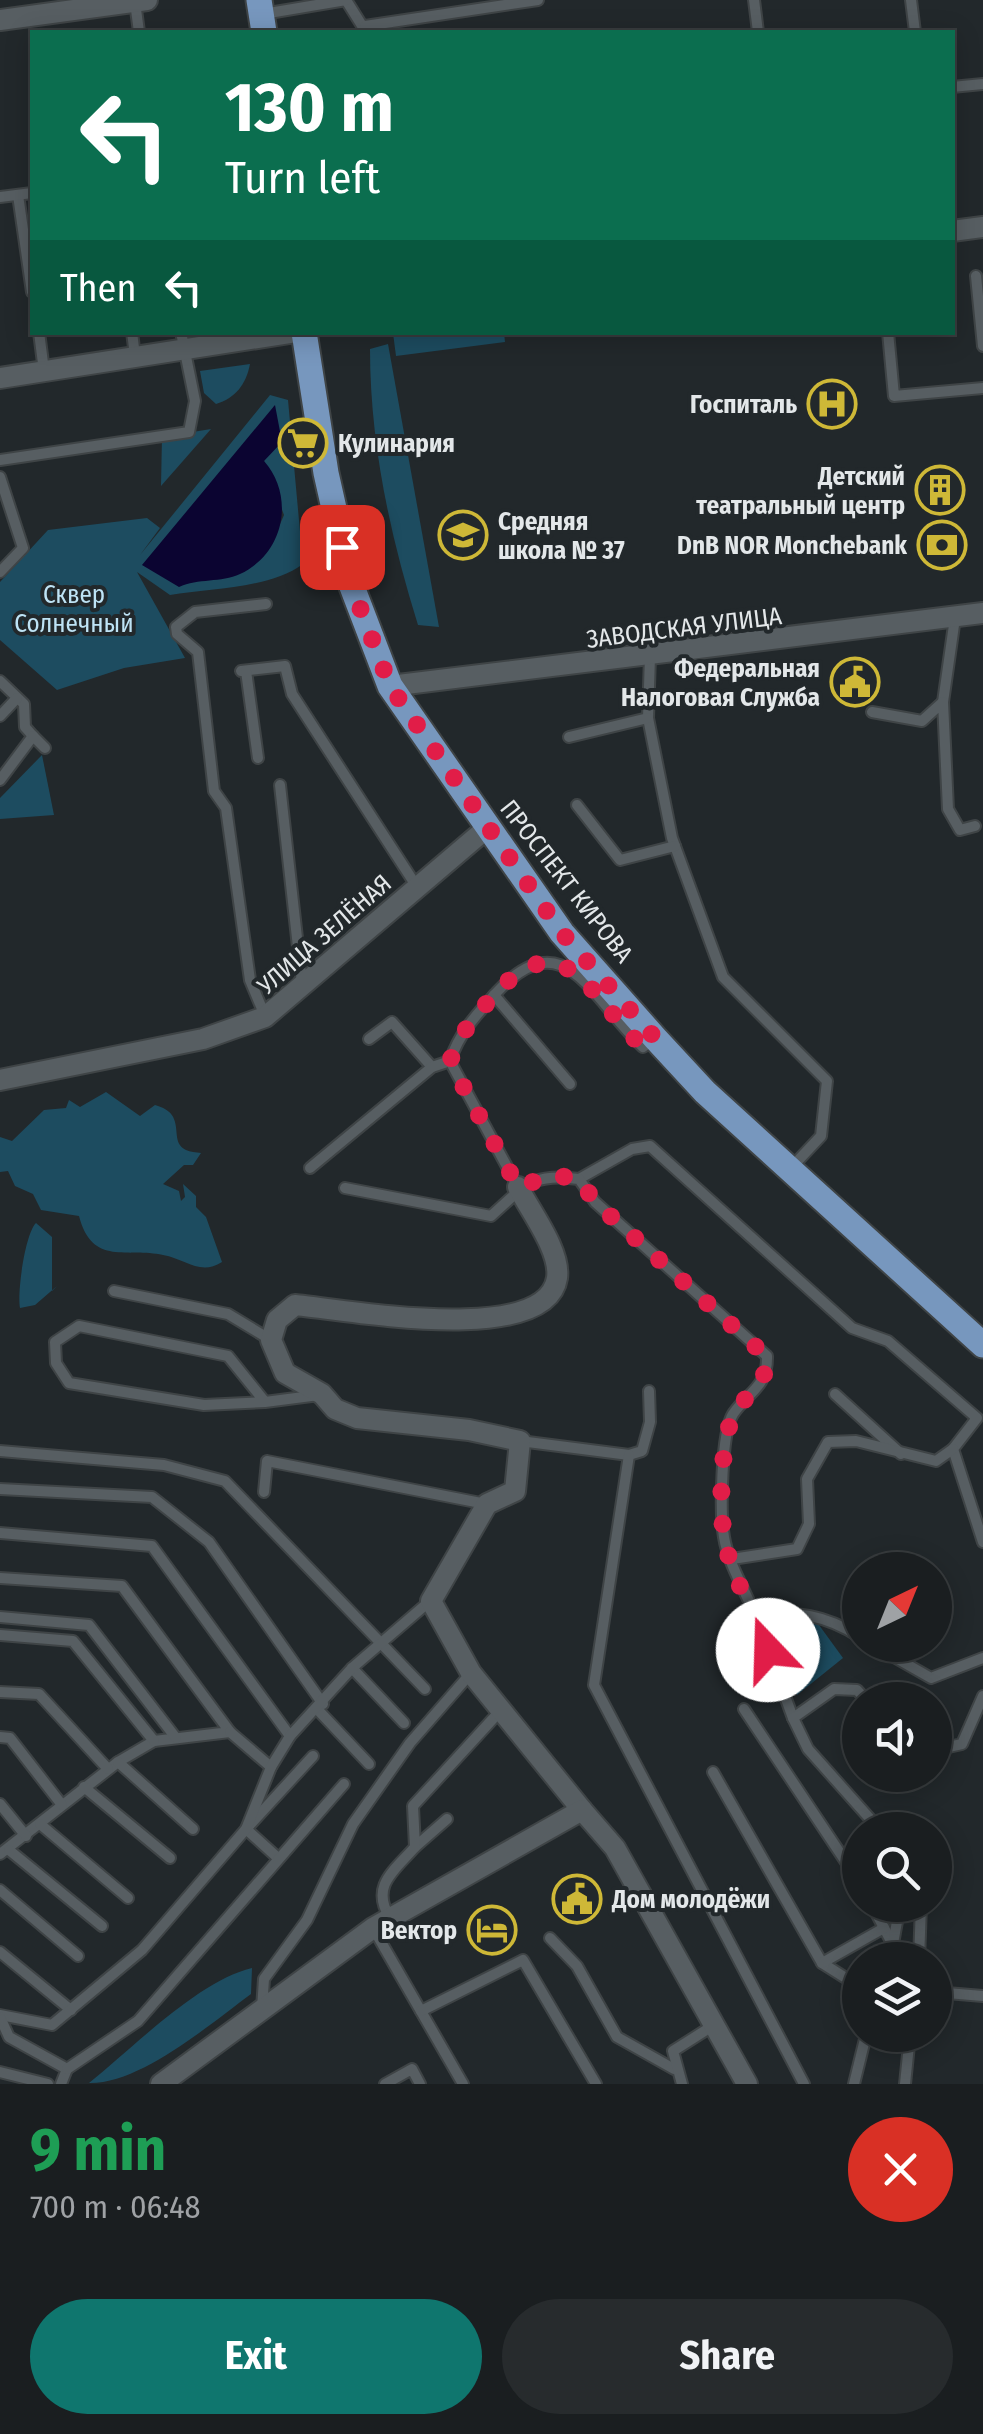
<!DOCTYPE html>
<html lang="en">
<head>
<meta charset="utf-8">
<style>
	:root { --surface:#1a1e20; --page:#272b2d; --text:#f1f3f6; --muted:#9fa2a5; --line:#383c3e; --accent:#0f766e }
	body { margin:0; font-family:"Fira Sans Condensed",sans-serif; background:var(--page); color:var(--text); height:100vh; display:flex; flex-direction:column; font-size:38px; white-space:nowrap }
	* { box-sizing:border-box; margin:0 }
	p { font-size:32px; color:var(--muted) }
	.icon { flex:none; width:55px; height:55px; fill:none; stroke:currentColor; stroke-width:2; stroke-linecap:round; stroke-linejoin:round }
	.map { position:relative; height:2084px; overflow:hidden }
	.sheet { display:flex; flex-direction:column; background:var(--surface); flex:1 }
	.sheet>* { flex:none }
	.hud { position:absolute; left:30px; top:30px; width:925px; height:305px; border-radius:0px; box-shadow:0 5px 25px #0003,0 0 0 2px var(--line); background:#0b6e4f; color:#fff; overflow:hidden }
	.needle { width:65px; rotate:43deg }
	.buttons { position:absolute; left:842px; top:1552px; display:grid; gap:20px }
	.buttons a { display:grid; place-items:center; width:110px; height:110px; border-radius:50%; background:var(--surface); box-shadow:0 5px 25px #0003,0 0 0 2px var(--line); font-size:50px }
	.pin { position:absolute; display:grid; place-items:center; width:85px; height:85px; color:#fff; margin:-42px; border-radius:20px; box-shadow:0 5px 15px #0006 }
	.me { position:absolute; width:110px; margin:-55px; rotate:339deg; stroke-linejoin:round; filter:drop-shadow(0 0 8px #0008) }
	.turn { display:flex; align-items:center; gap:35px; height:210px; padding:0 30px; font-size:45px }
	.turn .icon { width:130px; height:130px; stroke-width:2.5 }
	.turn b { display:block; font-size:70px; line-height:85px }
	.then { display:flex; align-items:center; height:95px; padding:0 30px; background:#0003; gap:20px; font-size:38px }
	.round { display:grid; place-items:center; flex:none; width:105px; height:105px; border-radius:52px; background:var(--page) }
	.headline { display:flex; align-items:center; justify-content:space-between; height:170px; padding:0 30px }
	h1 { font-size:60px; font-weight:700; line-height:75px; color:#1e9e55 }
	.button { display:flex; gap:20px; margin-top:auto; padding:20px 30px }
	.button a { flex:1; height:115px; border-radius:60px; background:var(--accent); color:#fff; font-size:40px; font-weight:700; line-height:115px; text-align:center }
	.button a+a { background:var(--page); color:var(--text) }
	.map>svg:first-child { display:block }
	.green { fill:#1d4c60; fill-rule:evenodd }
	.water { fill:#0b0431 }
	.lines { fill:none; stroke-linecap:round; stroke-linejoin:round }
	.service-casing { stroke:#3f4446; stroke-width:14 }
	.minor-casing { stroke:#3f4446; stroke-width:24 }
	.primary-casing { stroke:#3f4446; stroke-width:29 }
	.service { stroke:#575e62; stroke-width:10 }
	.minor { stroke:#575e62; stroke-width:20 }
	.primary { stroke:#7797be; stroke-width:25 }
	.route { stroke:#e11d48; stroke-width:18; stroke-dasharray:0 32.4 }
	.labels { text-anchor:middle; stroke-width:8; stroke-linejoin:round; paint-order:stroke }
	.poi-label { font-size:25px; font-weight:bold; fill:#e3e7e9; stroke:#22282b; text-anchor:end }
	.park-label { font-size:25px; fill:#bee3f5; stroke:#22282b }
	.street-label { font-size:25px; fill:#e3e7e9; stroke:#22282b }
</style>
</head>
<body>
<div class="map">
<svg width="983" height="2084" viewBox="0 0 983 2084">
	<rect width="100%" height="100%" fill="#22282b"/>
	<g class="green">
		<path d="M393,333H504L505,342L396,356Z"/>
		<path d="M388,344L439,627L418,625C390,535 370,444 370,349Z"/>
		<path d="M250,364C246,385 235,398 216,404L204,393L200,371Z"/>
		<path d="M270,395L288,400L303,564C269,589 210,588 170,595L137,572L185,658L124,668L57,690L0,640V582L48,530L147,518L160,528L140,555ZM274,406L264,461L284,515C263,565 247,579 192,581Z"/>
		<path d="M211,429L161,486L162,437Z"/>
		<path d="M42,755L54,815L0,819V798Z"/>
		<path d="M106,1092L140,1116L155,1105C189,1114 167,1141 186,1150C190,1152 196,1152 201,1153L193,1165H184L163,1184L179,1191L181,1201L185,1197L183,1184L196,1196V1207L206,1217L222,1262C200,1276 186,1259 163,1255C128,1247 92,1267 79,1216L41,1210L33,1194L15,1186L8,1171L0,1172V1137L12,1141L44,1110L66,1108L69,1100L80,1107Z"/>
		<path d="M36,1223L52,1237V1291L57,1286L35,1305L20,1308C17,1293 25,1234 36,1223Z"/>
		<path d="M806,1619L819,1625L843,1658L797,1695L773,1635L777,1623Z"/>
		<path d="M252,1968L251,1994C210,2024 141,2084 89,2083C134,2047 198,1981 252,1968Z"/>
	</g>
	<path class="water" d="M275,405L282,442L264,461C295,496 285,553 240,574C221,583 198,578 179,587L142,565Z"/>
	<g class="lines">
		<g class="service-casing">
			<g id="service">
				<path d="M346,0L366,32"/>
				<path d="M754,0L758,32"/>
				<path d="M911,0L915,32"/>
				<path d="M135,2L139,32"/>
				<path d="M263,14L346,0"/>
				<path d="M365,26L538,0"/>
				<path d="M952,87L983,84"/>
				<path d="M18,195L32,292"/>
				<path d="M0,197L32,193"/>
				<path d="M976,276L983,346"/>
				<path d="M39,332L44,371"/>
				<path d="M132,332L135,356"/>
				<path d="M888,332L894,396L983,388"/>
				<path d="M0,460L189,432L195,401L181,332"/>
				<path d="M0,477L23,548L0,572"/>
				<path d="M650,656L648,718L672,838L723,977L827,1081L821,1136L791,1168"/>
				<path d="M241,671L285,666L292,694L417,887"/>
				<path d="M246,671L258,758"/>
				<path d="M0,681L24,704L25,727L33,736L0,780"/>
				<path d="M943,702L955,618"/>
				<path d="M872,712L922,721L943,702L948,809L960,830L975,826"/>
				<path d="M0,716L17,698"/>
				<path d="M33,736L45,748"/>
				<path d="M569,737L648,718"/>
				<path d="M280,785L302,983"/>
				<path d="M577,805L620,860L675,846"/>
				<path d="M494,995L570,1084"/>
				<path d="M265,1016L250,980L226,808L214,791L198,652L177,634L176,627L195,612L266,604"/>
				<path d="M369,1039L392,1022L432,1067"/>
				<path d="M310,1168L432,1067L450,1061"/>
				<path d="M579,1179L632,1149L650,1146L852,1328L888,1341L977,1418L953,1449L983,1542"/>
				<path d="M518,1187L450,1061C459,1033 477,1014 497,992C565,919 592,1000 643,1047L652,1040"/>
				<path d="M345,1188L491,1216C524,1187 531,1172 579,1179L595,1202L767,1356C768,1387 748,1392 733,1414C721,1433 720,1514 724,1537C728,1563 746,1592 756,1617C796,1610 826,1615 860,1637"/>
				<path d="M114,1291L228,1314L271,1340"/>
				<path d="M835,1394L901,1454"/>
				<path d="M265,1402L204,1405L69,1383L56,1363L55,1342L79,1326L228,1356L265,1402L319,1395"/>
				<path d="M520,1441L629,1455L642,1451L650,1422L649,1391"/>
				<path d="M0,1451L164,1465L225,1481L425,1689"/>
				<path d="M629,1455L594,1685L804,2084"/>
				<path d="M0,1489L152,1497L209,1542L323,1704"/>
				<path d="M264,1492L267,1461L486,1504"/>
				<path d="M0,1533L152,1546L290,1736"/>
				<path d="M732,1559L797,1549L809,1524L807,1479L828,1442L856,1441L936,1461L953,1449"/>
				<path d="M0,1578L122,1586L230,1732L154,1741L118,1762L0,1854"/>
				<path d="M0,1617L89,1625L176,1738"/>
				<path d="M756,1617L793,1718"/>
				<path d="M0,1635L73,1641L154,1741"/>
				<path d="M873,1645L931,1678L983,1658"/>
				<path d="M352,1668L404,1723"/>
				<path d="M0,1692L39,1694L108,1769"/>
				<path d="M866,1700L857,1690L834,1689L793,1718L808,1749L880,1830"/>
				<path d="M744,1709L860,1883"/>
				<path d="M318,1710L369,1764"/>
				<path d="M230,1732L271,1767"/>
				<path d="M0,1737L10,1738L62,1805"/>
				<path d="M935,1750L962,1744L983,1696"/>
				<path d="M118,1762L193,1829"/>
				<path d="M713,1772L822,1963L860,1987"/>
				<path d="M84,1787L170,1858"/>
				<path d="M0,1804L26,1836"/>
				<path d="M40,1824L128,1898"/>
				<path d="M879,1827L900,1830"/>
				<path d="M935,1835V1838"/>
				<path d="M415,1847L447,1819"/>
				<path d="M9,1850L102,1926"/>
				<path d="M278,1858L246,1829L313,1756"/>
				<path d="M0,1890L78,1956"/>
				<path d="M872,1905L894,1947"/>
				<path d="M390,1918C370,1886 394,1871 415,1847L413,1806L501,1710"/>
				<path d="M373,1928L463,2084"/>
				<path d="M550,1938L577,1966L617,2037L674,2069"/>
				<path d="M0,1952L71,2010"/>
				<path d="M890,1960L900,1905"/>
				<path d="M919,1960L921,1905"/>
				<path d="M822,1963L884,1928"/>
				<path d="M935,1992L983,1996"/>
				<path d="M262,2009L264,1979L307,1920L353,1824L410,1743L471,1673"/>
				<path d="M421,2011L523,1960L596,2084"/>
				<path d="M0,2015L52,2025L142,1950L246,1829L271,1767L290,1736L352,1668L430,1601"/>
				<path d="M0,2017L9,2037L67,2069L61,2084"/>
				<path d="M67,2069L138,2021L344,1784"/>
				<path d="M0,2072L48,2084"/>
				<path d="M385,2084L412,2069L420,2084"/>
				<path d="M682,2084L673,2051L714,2025"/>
				<path d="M854,2084L866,2035"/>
				<path d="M905,2084L910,2035"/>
			</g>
		</g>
		<g class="minor-casing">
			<g id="minor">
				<path d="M0,20L147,0"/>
				<path d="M952,231L983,227"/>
				<path d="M0,378L296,332"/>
				<path d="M390,686L983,613"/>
				<path d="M0,1080L203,1039L265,1017L487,828"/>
				<path d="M518,1187C530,1211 561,1251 557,1278C546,1348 342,1309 295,1305L277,1320L271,1340L285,1373L322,1394L335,1409L357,1418L469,1430L520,1441L515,1491L487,1504L431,1601L471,1673L582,1810"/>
				<path d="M161,2084L373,1928L582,1810L615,1848L747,2084"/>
			</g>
		</g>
		<g class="primary-casing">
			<g id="primary">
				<path d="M259,0L264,32"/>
				<path d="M304,332L326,473L351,584L390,686L562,933L655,1038L705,1092L983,1345"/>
			</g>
		</g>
		<use href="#service" class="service"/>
		<use href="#minor" class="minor"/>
		<use href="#primary" class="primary"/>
	</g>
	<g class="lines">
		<path class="route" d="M342,547L351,584L390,686L562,933L655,1038L643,1047C592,1000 565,919 497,992C477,1014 459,1033 450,1062L518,1187L553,1175L579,1179L595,1202L766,1356C768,1394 739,1394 731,1420C721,1454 719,1501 724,1536C728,1569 756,1617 768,1650"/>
	</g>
	<defs>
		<g id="hospital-ring" transform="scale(2.5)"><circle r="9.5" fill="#22282b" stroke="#ceb837" stroke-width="1.5"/><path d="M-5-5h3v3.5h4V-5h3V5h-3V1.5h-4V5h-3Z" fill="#ceb837"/></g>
		<g id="supermarket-ring" transform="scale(2.5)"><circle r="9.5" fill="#22282b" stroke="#ceb837" stroke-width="1.5"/><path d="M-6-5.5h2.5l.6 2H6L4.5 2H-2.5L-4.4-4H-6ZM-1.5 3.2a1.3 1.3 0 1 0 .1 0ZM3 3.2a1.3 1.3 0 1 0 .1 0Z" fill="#ceb837"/></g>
		<g id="building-ring" transform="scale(2.5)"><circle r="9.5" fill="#22282b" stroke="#ceb837" stroke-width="1.5"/><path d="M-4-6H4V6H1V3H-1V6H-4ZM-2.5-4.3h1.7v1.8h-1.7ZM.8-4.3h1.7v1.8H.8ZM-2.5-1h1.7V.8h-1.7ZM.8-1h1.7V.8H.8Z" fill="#ceb837"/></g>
		<g id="school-ring" transform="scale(2.5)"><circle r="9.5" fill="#22282b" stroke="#ceb837" stroke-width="1.5"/><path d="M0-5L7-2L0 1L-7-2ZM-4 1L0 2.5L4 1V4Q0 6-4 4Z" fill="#ceb837"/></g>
		<g id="bank-ring" transform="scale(2.5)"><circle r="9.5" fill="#22282b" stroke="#ceb837" stroke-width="1.5"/><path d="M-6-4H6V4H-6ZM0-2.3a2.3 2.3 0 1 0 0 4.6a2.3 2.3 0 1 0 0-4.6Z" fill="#ceb837"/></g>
		<g id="civic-ring" transform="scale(2.5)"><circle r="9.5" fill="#22282b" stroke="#ceb837" stroke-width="1.5"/><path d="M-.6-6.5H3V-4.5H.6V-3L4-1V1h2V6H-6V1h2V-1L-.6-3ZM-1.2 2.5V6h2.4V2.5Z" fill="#ceb837"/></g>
		<g id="hotel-ring" transform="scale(2.5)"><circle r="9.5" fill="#22282b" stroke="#ceb837" stroke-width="1.5"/><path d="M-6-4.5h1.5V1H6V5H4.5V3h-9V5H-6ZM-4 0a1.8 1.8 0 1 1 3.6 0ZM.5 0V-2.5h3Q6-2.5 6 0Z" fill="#ceb837"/></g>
	</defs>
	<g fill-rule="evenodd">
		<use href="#hospital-ring" x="832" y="404"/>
		<use href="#supermarket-ring" x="303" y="443"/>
		<use href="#building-ring" x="940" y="490"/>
		<use href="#school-ring" x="463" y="535"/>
		<use href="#bank-ring" x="942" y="545"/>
		<use href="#civic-ring" x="855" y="682"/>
		<use href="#civic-ring" x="577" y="1899"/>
		<use href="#hotel-ring" x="492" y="1930"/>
	</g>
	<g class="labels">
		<g class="poi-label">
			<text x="797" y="413">Госпиталь</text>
			<text x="338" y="452" text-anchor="start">Кулинария</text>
			<text x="905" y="485">Детский<tspan x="905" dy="29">театральный центр</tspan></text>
			<text x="498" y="530" text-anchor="start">Средняя<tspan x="498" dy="29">школа № 37</tspan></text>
			<text x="907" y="554">DnB NOR Monchebank</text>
			<text x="820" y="677">Федеральная<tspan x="820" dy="29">Налоговая Служба</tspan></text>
			<text x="612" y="1908" text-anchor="start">Дом молодёжи</text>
			<text x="457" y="1939">Вектор</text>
		</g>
		<g class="park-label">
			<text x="74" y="603">Сквер<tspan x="74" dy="29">Солнечный</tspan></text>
		</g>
		<g class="street-label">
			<text transform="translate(684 627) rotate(-7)" y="9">ЗАВОДСКАЯ УЛИЦА</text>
			<text transform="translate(567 881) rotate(52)" y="9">ПРОСПЕКТ КИРОВА</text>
			<text transform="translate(324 934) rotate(-41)" y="9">УЛИЦА ЗЕЛЁНАЯ</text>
		</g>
	</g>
</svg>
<div class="buttons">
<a><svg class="needle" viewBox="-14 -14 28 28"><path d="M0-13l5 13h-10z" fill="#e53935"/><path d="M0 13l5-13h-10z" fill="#9fa2a5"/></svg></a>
<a><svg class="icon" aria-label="sound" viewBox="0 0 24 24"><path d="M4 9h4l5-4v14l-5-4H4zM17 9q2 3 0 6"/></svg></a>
<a><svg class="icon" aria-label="search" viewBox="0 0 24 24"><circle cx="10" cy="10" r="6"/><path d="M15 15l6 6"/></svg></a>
<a><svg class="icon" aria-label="layers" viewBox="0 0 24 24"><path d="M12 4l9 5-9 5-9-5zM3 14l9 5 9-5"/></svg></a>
</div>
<div class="pin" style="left:342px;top:547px;background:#d93025"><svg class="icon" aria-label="arrive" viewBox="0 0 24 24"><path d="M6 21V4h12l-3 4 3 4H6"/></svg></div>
<svg class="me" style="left:768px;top:1650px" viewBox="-20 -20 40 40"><circle r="19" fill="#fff"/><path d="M0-13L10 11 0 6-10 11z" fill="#e11d48"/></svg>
<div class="hud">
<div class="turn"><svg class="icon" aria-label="left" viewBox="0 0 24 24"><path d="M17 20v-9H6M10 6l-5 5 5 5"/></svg><div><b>130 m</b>Turn left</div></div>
<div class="then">Then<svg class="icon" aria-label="left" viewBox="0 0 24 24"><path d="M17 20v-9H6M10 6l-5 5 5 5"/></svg></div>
</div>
</div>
<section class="sheet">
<div class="headline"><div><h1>9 min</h1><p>700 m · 06:48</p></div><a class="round" style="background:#d93025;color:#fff"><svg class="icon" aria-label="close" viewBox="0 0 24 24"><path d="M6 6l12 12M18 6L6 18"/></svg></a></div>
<div class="button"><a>Exit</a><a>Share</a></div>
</section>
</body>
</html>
